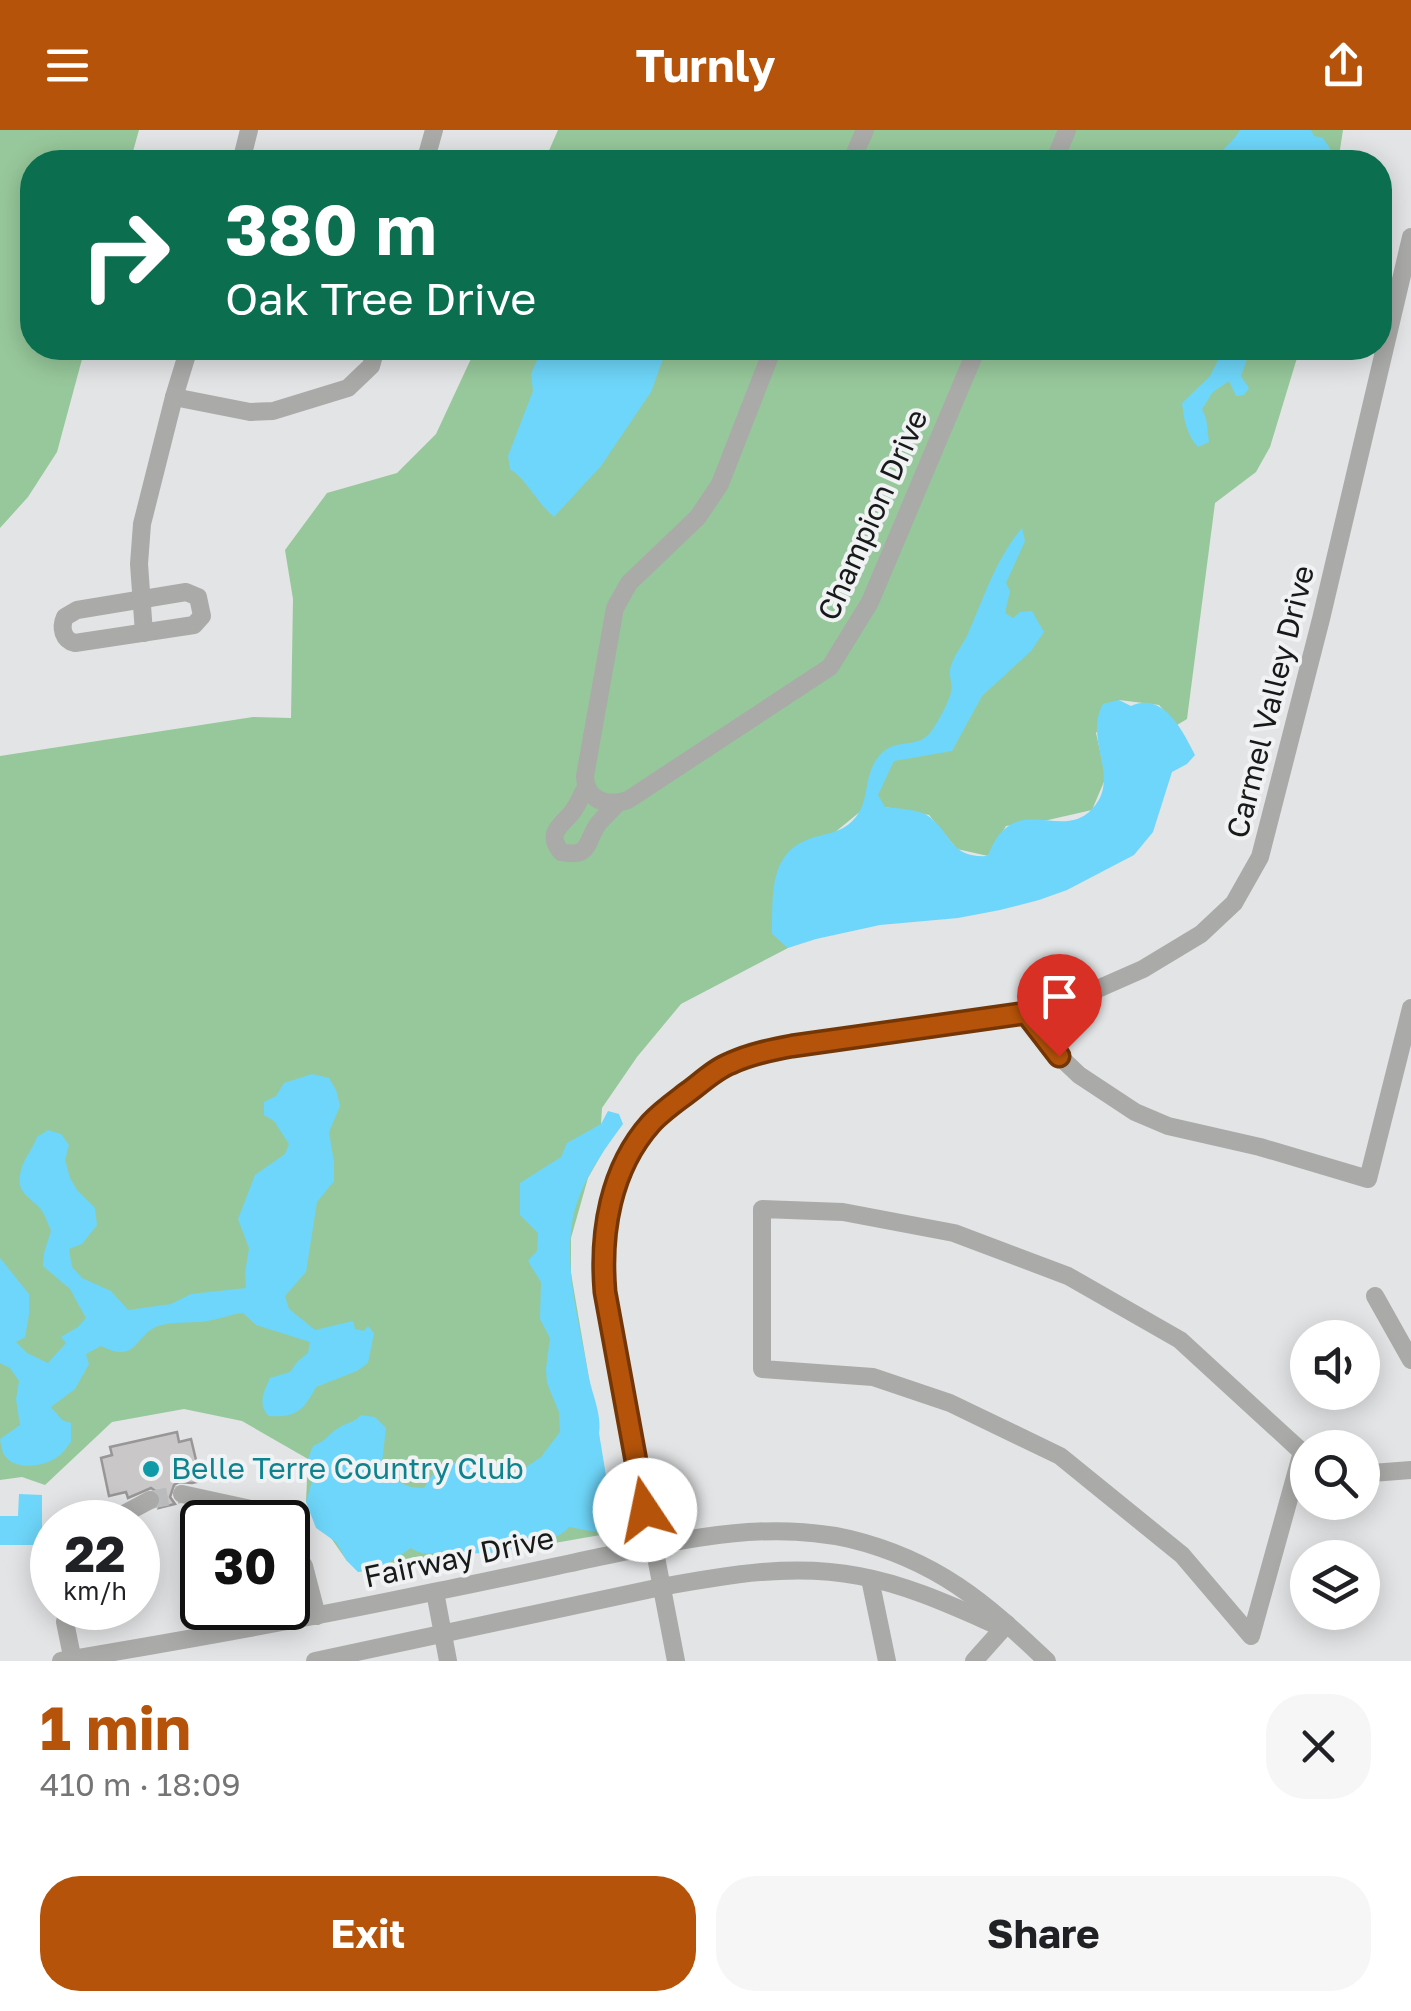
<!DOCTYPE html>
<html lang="en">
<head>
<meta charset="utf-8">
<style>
	:root { --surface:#fff; --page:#f6f6f6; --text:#202124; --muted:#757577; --accent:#b45309 }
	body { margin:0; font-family:"Golos Text",sans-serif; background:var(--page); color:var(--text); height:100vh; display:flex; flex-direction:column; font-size:38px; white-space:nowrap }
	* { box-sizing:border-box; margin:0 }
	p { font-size:32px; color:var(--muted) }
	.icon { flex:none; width:55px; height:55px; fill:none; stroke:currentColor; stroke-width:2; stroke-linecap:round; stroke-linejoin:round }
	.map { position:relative; height:1531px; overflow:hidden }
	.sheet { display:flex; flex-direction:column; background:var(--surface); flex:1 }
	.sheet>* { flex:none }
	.guide { position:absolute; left:20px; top:20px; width:1372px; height:210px; border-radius:40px; box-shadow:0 5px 25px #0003; background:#0b6e4f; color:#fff; overflow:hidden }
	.tools { position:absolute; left:1290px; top:1190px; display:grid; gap:20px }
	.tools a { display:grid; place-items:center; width:90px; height:90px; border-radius:50%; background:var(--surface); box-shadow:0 5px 25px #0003; font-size:50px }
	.speed { position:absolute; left:30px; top:1370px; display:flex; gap:20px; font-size:50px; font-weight:700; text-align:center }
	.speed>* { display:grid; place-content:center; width:130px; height:130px; border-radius:50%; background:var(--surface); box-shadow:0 5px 25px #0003; line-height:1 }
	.speed small { font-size:25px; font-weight:400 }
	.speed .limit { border:5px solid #111; border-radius:15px; background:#fff; color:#111 }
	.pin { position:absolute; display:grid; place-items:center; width:85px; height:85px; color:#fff; margin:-102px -42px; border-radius:50% 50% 50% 0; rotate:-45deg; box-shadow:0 0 10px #0007 }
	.pin .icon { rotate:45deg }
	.me { position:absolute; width:110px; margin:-55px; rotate:349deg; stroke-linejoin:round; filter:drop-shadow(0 0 8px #0008) }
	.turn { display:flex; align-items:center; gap:35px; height:210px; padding:0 40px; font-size:45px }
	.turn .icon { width:130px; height:130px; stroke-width:2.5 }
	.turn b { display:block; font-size:70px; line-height:85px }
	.round { display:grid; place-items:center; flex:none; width:105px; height:105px; border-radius:40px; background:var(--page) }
	.headline { display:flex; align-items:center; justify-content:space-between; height:170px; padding:0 40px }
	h1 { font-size:60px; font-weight:700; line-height:75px; color:var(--accent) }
	.action { display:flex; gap:20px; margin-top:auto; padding:20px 40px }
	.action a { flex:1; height:115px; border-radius:40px; background:var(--accent); color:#fff; font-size:40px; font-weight:700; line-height:115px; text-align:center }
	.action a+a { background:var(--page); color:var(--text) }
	header { display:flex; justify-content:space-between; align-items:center; height:130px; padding:0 40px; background:var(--accent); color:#fff; font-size:45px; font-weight:700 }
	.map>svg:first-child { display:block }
	.green { fill:#97c89b }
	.water { fill:#6ed6fa }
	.building { fill:#c9c7c8; stroke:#989697; stroke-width:2.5 }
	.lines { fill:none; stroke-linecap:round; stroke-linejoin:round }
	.minor-tunnel { stroke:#babbbc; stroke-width:18; stroke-dasharray:18 9; stroke-linecap:butt }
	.minor { stroke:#aaaaa9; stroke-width:18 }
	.route-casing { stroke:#753606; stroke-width:25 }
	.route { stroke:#b45309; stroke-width:18 }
	.culture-dot { fill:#0f9aa8; stroke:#f0f2f3; stroke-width:4 }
	.labels { text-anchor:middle; stroke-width:8; stroke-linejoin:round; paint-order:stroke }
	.street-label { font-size:30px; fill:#181919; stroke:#f0f2f3 }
	.culture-label { font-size:30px; fill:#0d838f; stroke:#f0f2f3; text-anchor:start }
</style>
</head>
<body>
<header><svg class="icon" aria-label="menu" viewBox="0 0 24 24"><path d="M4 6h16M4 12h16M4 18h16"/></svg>Turnly<svg class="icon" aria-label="share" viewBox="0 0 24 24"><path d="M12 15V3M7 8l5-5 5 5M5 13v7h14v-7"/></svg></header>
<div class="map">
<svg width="1411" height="1531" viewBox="0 0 1411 1531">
	<rect width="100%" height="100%" fill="#e3e4e5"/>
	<g class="green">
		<path d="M0,0H139L130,32H32V218H85L57,322L28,367L0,398Z"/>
		<path d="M558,0H1343L1338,32H544Z"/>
		<path d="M476,218H1300L1270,317L1256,342L1215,373L1187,589L1177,595L1159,575L1119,570L1096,603L1106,647L1092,680L1048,690L1006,696L988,726L957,719L929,685L885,677L861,681L834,703L774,761L788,818L681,874L637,927L602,978L601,994L605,1018L588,1048L571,1108V1143L614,1395L606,1404L526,1418L442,1423L378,1440L347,1431L306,1372L308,1329L242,1291L184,1279L112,1292L45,1355L22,1347L0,1350V626L253,587L291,588L293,469L285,420L327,363L397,343L436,304Z"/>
	</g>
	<g class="water">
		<path d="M1240,0H1311L1314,6L1323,8L1331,20L1323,29L1317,32H1216C1220,19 1233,13 1240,0Z"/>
		<path d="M542,218H667L651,262L601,336L554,387C537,373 528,351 510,339L508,326L533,261L531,244Z"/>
		<path d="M1224,218H1245L1246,232L1241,246L1249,258L1244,265L1236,266L1229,251L1213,262L1202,279L1206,288L1209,312L1198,317C1186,304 1184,289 1182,273L1210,246Z"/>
		<path d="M1022,398L1025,411L1006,453L1010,461L1005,483L1013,488L1020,482L1032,481L1044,502L1031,521L982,566L952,621L894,631L878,665L885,677C899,679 921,679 931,688C953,707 951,728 988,726C1013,658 1061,713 1092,679C1122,648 1083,610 1103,574L1119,570L1131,576C1163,561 1183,601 1195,625L1187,634L1172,642L1153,702L1134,725L1067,760L1039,770L1000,780L958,788L880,795L816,809L788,818L772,804C773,761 768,718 819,706C835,702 848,699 858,684C870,667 863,640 883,622C897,609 918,618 930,603C936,596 950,570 951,562C953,555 949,547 950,540C952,528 962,516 967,506C984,468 995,430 1022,398Z"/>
		<path d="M312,944L329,948L336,960L340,976L329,1002L334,1033V1051L317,1072L306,1142L285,1166L289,1179L315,1200L353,1191L355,1199L364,1201L368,1196L374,1203L368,1233L357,1241L316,1257C304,1280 296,1288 269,1286C257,1275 264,1261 270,1248L290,1242L298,1231L308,1223L310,1212L256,1195L243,1183C231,1184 223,1188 212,1190C196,1194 178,1191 162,1195C134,1201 140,1236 101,1216L86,1224L89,1234L75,1259L51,1277L62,1290L71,1293V1312C67,1316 65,1321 60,1325C47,1336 17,1342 5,1326C2,1322 1,1314 0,1309L20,1295L16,1269L19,1251L10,1238L0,1233V1128L29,1164V1184L25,1207L16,1212L27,1223L48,1233L66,1213L61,1207L78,1197L86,1188L70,1159L43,1136L44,1123L51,1101C48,1094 45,1084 40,1078C30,1067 17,1063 20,1045C22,1030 32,1021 37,1007L48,1000L61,1004L69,1015L65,1030L70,1048L77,1060L95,1078L97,1095L82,1114L69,1119L72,1137L82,1148L111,1161L128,1180L171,1174L191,1164L246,1158L245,1143L249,1118L238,1089L255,1045L285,1024L289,1014L274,991L264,985V972L276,966L284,953Z"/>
		<path d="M608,981L619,984L623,994C606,1017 589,1041 579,1067C558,1121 579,1188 588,1243C591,1262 602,1283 599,1303L614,1395L606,1404L569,1397C558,1408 556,1406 542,1411C519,1418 497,1425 472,1423C467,1423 462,1421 456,1421C439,1420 427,1429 411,1418L378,1440L358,1442L347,1431L336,1412L316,1398L306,1372L312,1351L308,1329L313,1316C328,1310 328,1304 340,1297C348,1292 354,1293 361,1285L375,1287L386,1298L382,1332C395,1350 401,1358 424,1358L434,1343L448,1333L479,1332L506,1345L519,1342L541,1327L560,1302L559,1282L547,1253L546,1239L550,1208L540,1189L541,1152L528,1131L537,1121L538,1103L520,1085V1053L561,1027L567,1013L601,994Z"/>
		<path d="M19,1364L42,1365V1415H0V1386H18Z"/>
	</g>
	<path class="building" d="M177,1302L179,1312L191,1309L201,1351L192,1353L179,1352L174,1355L170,1367L175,1374L159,1378L162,1371L161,1365L151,1358L128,1368L126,1362L109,1366L101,1328L112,1325L110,1317Z"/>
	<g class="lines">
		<path class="minor-tunnel" d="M150,1370L182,1364"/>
		<g class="minor">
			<path d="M241,32L249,0"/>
			<path d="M425,32L434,0"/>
			<path d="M851,32L865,0"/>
			<path d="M1054,32L1067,0"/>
			<path d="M773,218L720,354L698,387L629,453L615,478L585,646C586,671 607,677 628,670L830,537L870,472L977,218"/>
			<path d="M174,267L250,282L273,281L348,258L371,236L376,218"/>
			<path d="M186,462L198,467L202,486L194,495L75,513C63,510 60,498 65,487L77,480Z"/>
			<path d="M144,503L139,434L142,394L174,267L189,218"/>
			<path d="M585,659C581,666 578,674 573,681C562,696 545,702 561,722C591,728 585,713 598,694C604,687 611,680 617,674"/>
			<path d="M1026,883L1059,926L1079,945L1135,982L1168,996L1260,1017L1368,1049L1411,878"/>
			<path d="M1375,1166L1411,1230"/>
			<path d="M1302,1322L1251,1506L1182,1425L1060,1326L950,1273L873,1247L762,1239V1079L843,1082L954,1103L1068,1146L1180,1210L1302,1322L1308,1324"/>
			<path d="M1362,1340L1372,1343L1411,1340"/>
			<path d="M182,1364L251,1379L267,1392"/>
			<path d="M109,1392L150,1370"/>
			<path d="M288,1411L304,1436L317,1486"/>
			<path d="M870,1449L887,1531"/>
			<path d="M435,1462L448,1531"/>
			<path d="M68,1478L65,1492L73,1531"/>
			<path d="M61,1531C186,1510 310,1488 433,1462C490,1451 547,1438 604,1426C685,1409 768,1390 850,1409C936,1430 985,1472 1047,1531"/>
			<path d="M315,1531L661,1457C726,1445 793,1433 859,1446C909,1455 957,1478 1003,1498"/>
			<path d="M676,1531L605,1162L602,1133L608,1084L625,1032L638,1009L652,991L673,974L727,934L760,922L791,916L1026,883L1068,872L1143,839L1201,804L1234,773L1260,727L1321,489L1411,107"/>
			<path d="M974,1531L1007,1494"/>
		</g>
	</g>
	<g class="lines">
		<g class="route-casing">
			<path id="route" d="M645,1380L605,1162C600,1103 610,1039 651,993C661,982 674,973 687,963C701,953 715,939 731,933C751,924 771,920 792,916L1026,883L1059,926"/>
		</g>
		<use href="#route" class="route"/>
	</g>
	<circle class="culture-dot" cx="151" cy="1339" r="10"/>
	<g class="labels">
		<g class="street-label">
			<text transform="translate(873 385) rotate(-66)" y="10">Champion Drive</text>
			<text transform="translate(1271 572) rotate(-76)" y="10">Carmel Valley Drive</text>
			<text transform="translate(459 1428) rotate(-12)" y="10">Fairway Drive</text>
		</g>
		<g class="culture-label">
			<text x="171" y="1349">Belle Terre Country Club</text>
		</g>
	</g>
</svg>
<div class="tools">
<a><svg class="icon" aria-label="sound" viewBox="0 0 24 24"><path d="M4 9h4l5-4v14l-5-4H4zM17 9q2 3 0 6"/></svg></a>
<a><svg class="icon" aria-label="search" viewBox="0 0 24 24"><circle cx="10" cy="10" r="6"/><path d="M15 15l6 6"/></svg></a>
<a><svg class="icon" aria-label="layers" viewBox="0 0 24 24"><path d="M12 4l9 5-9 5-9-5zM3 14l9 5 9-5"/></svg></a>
</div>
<div class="speed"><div>22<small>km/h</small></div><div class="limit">30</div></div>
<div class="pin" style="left:1059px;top:926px;background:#d93025"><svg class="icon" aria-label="arrive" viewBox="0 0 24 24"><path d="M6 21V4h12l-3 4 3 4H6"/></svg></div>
<svg class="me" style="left:645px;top:1380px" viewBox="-20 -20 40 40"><circle r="19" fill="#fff"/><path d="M0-13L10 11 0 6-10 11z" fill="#b45309"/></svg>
<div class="guide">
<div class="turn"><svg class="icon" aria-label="right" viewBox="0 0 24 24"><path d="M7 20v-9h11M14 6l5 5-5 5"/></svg><div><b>380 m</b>Oak Tree Drive</div></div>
</div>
</div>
<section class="sheet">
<div class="headline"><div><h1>1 min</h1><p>410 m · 18:09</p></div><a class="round"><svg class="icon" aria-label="close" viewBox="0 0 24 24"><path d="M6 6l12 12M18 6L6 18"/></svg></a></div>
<div class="action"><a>Exit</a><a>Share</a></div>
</section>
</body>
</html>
